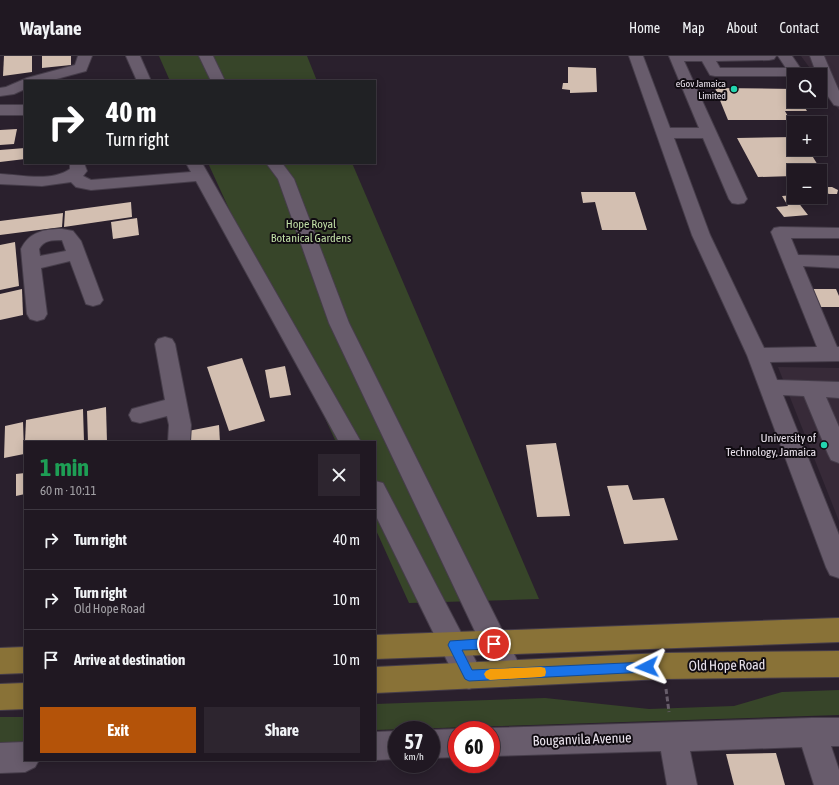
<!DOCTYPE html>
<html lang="en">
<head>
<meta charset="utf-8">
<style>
	:root { --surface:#201822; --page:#2d252f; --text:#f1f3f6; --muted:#a2a0a5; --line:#3d3740; --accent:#b45309 }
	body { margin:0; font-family:"Asap Condensed",sans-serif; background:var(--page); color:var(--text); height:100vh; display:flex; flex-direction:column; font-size:15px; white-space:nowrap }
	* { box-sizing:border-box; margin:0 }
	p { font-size:13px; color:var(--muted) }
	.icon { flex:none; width:22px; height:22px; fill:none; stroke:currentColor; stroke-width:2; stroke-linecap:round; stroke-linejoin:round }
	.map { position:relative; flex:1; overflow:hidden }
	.details { position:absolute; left:24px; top:385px; width:352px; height:320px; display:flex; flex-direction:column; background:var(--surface); border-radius:0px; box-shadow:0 2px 10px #0003,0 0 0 1px var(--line) }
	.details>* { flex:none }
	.guide { position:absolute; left:24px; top:24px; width:352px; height:84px; border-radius:0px; box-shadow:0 2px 10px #0003,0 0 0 1px var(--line); background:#202124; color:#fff; overflow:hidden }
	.buttons { position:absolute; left:787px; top:12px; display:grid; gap:8px }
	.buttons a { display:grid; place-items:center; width:40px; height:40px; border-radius:0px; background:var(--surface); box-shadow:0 2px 10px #0003,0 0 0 1px var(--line); font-size:20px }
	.speed { position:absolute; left:388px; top:665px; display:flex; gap:8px; font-size:20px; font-weight:700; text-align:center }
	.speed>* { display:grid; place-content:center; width:52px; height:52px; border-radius:50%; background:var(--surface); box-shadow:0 2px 10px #0003,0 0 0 1px var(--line); line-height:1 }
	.speed small { font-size:10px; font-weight:400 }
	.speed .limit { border:6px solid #d22; background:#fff; color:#111 }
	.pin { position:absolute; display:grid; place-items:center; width:34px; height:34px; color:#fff; margin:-17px; border:2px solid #fff; border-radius:50%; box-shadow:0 1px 4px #0007 }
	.me { position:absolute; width:44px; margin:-22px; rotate:267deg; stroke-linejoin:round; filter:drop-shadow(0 0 3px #0008) }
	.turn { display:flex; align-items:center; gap:14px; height:84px; padding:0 16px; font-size:18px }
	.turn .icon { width:52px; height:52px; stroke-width:2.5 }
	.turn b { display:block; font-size:28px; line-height:34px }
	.round { display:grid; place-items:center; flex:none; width:42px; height:42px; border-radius:0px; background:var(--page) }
	.head { display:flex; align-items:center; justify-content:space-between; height:68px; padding:0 16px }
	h1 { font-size:24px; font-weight:700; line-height:30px; color:#1e9e55 }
	.action { display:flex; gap:8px; margin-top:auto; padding:8px 16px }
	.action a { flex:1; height:46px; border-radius:0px; background:var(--accent); color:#fff; font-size:16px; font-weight:700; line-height:46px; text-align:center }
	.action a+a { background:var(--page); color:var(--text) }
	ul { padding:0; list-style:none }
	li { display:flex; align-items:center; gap:12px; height:60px; padding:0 16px; border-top:1px solid var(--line) }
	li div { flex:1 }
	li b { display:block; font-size:15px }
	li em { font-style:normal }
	header { display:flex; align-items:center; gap:24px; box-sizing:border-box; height:56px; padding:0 20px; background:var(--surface); border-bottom:1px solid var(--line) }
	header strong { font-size:19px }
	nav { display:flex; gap:22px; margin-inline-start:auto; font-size:14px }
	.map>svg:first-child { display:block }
	.education { fill:#372a38 }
	.green { fill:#374529 }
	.building { fill:#d3bfb1 }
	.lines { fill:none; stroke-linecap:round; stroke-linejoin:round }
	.minor-casing { stroke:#463d4a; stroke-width:2 }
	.major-casing { stroke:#463d4a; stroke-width:2 }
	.path { stroke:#675d6a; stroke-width:3; stroke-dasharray:5 2.5; stroke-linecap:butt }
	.minor { fill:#685c6c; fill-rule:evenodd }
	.major { fill:#897237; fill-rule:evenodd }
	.route { fill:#1a73e8; stroke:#114b97 }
	.slow { fill:#f59e0b }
	.poi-dot { fill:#23d5af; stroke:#100b11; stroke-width:1.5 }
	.labels { text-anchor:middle; stroke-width:4; stroke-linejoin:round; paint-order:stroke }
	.far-poi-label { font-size:10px; fill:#eae3ed; stroke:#100b11; text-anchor:end }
	.park-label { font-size:12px; fill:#c0dea5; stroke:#100b11 }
	.poi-label { font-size:12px; fill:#eae3ed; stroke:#100b11; text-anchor:end }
	.near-street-label { font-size:14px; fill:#eae3ed; stroke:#100b11 }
</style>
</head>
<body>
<header>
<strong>Waylane</strong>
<nav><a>Home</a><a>Map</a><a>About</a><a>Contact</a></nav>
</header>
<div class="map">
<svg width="839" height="729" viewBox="0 0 839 729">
	<rect width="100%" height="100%" fill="#2a202d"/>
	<g class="education">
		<path d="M801,0H839V54L820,27V19H815Z"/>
		<path d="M778,311L839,312V465Z"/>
	</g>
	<g class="green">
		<path d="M159,0H307L317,25H170Z"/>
		<path d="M208,107H352L539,543L409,547L375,472V386H336Z"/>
		<path d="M839,634V659L375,674V648L545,642L649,653L734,650L782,636Z"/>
		<path d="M0,661H25V686L0,687Z"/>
	</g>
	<g class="building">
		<path d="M4,0H32V16L3,20Z"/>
		<path d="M42,0H71V9L42,12Z"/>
		<path d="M568,11L596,12L597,36L570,37V34L562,33L563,27H568Z"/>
		<path d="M715,32L794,33V45H801L807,55H785L790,64H728Z"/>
		<path d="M17,73L14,88L0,89V74Z"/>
		<path d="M794,81V93H808L824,119L820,120V115H794V120L758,121L737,82Z"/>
		<path d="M25,92V103L0,106V94Z"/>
		<path d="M824,131H832L838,134L837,138H829L823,135Z"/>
		<path d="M581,136H635L647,174H602L595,146L583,147Z"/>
		<path d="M794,139V141L808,159L784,161L776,151L788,150L782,140Z"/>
		<path d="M131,146L132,161L64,171L65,155Z"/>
		<path d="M63,157L62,171L0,179V165Z"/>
		<path d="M137,162L139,179L113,183L111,166Z"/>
		<path d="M15,186L19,230L0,234V189Z"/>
		<path d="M22,233L23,259L0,264V238Z"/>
		<path d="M813,233H836L839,240V251H820Z"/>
		<path d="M242,302L265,365L229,375L207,311Z"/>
		<path d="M285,310L291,339L270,342L265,314Z"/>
		<path d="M106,351L107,386H88L87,355Z"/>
		<path d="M83,353L84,386H25L26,364Z"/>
		<path d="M23,366L24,398L4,402L5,370Z"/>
		<path d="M219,369L220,386H189L188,375Z"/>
		<path d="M556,387L570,460L537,461L526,389Z"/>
		<path d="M25,417V438L16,440V418Z"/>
		<path d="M628,429L633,444L664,442L678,484L624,488L607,430Z"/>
		<path d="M776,697L785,729H734L726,698Z"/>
	</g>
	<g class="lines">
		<g class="minor-casing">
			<g id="minor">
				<path d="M78,0H92L86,15L49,25H25V33L14,38L0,40V32L6,31L27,22L75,9Z"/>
				<path d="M126,0H140L151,25H137Z"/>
				<path d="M199,0H213L225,25H211Z"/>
				<path d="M629,0H643L670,72H699L669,0H776L774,3L769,4L716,5L720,12H786L778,0H792L803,16L801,19L794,20H715L710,19L702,5H684L747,143L744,147L738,148L732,147L729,143L703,82H674L710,179L764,292L817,291L771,176L774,172L780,171L839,172V182H791L798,199L839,200V212L803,210L837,291H839V305L770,306L777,324L839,326V342L826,341L839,371V407L831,404L828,398L804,340L783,339L839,479V522L830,519L826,511L747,299L692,179Z"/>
				<path d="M810,0H824L839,35V50L834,49L823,33L820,19H817Z"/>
				<rect x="0" y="49" width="25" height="10"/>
				<path d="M70,107H84L87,115L83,120L91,124L191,116L186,107H202L361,386H339L196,125L91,134L76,131L71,126L42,130L0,128V118C21,119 52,126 70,113Z"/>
				<path d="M266,107H282L294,123L349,267L519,608L523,617L519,626L509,630L499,626L329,267L278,123Z"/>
				<path d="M62,173L73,175L81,185L103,244L100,248L93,250L86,248L70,205L41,212L47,258L44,263L37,265L30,263L27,258L21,193C29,176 44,173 62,173ZM62,184L66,195L40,200L39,193C44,184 52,184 62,184Z"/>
				<path d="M165,281L172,283L175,288L191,369L190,386H168L169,369L167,360L140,367L132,365L129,359L132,353L165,344L155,288L158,283Z"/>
				<path d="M375,425L383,427L479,611L483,620L479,629L469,633L459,629L375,458Z"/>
				<path d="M812,662H839V690H831L839,714V729H814L802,691L690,695L697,729H667L661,695L491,700V674H485L491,672Z"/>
				<path d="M457,673L460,674H457V701L431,702L430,674Z"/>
				<path d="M397,675V703L375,704H374L375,676Z"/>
				<path d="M25,686V704H39L35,711L25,716L0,717V687Z"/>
			</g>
		</g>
		<g class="major-casing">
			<g id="major">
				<path d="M839,562V586L375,603V579Z"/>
				<path d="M25,591V617L0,618V592Z"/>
				<path d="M839,595V621L662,623L375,637V611L662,597Z"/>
				<path d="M25,627V653L0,654V628Z"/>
			</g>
		</g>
		<path class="path" d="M666,633L669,656"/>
		<use href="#minor" class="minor"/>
		<use href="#major" class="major"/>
	</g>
	<path class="route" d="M494,582L498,584L499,588L498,591L494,593L462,594L472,614L647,606L651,607L653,611L651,615L647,616L469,625L465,623L448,589L450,585Z"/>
	<path class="slow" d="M541,611L545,612L546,616L545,620L541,621L490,624L486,622L484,618L486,615L490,613Z"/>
	<g class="poi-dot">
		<circle cx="734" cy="33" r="4"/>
		<circle cx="824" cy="389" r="4"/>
	</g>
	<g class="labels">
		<g class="far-poi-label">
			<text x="726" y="31">eGov Jamaica<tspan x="726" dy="12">Limited</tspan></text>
		</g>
		<g class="park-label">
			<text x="311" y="172">Hope Royal<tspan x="311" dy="14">Botanical Gardens</tspan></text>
		</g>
		<g class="poi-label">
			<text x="816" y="386">University of<tspan x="816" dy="14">Technology, Jamaica</tspan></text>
		</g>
		<g class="near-street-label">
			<text transform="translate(727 609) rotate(-1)" y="5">Old Hope Road</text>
			<text transform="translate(582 683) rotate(-2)" y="5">Bouganvila Avenue</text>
		</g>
	</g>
</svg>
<div class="buttons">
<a><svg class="icon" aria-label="search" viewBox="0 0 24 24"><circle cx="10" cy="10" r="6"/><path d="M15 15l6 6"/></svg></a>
<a>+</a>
<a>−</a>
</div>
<div class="speed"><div>57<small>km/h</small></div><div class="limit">60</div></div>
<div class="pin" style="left:494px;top:588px;background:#d93025"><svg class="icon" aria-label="arrive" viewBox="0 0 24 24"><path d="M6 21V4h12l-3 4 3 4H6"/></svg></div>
<svg class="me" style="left:647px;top:611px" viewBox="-20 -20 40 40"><path d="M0-17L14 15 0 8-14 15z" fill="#1a73e8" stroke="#fff" stroke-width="4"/></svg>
<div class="guide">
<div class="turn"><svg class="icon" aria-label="right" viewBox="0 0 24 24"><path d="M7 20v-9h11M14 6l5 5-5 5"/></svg><div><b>40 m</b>Turn right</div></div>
</div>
<section class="details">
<div class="head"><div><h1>1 min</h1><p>60 m · 10:11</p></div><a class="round"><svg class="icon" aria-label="close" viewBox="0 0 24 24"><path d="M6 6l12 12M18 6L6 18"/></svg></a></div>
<ul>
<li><svg class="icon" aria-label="right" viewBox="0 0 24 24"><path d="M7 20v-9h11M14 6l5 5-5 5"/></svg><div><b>Turn right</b></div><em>40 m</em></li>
<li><svg class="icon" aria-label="right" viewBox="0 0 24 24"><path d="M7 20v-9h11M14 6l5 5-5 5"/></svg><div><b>Turn right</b><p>Old Hope Road</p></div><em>10 m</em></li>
<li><svg class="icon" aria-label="arrive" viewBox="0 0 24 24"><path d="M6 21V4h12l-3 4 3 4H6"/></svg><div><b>Arrive at destination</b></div><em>10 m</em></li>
</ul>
<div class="action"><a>Exit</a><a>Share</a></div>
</section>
</div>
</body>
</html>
